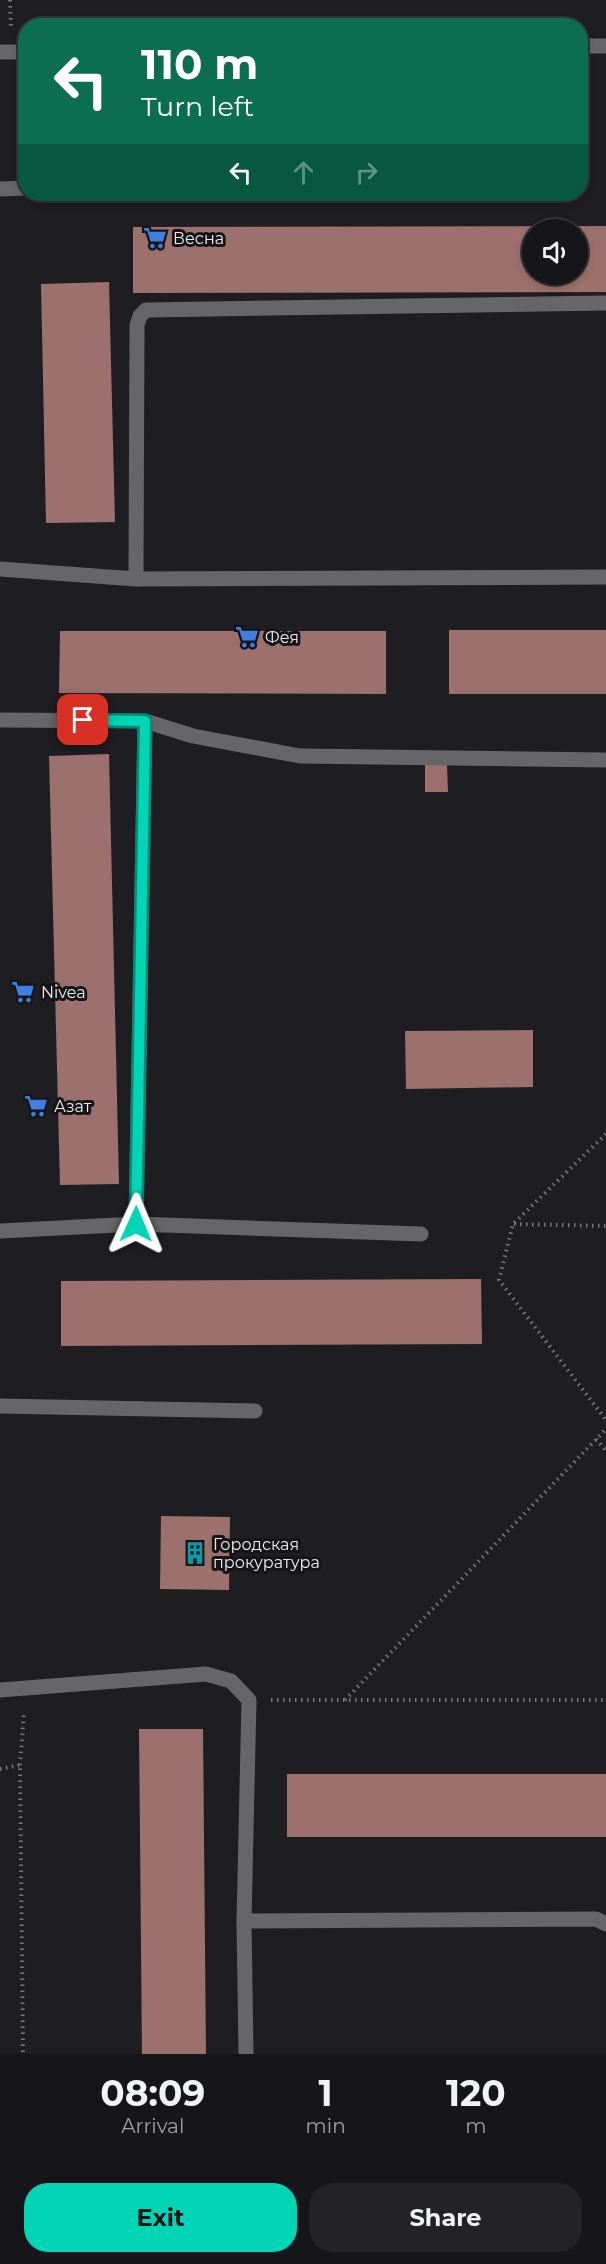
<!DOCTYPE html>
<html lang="en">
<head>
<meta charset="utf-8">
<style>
	:root { --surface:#16161a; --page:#232327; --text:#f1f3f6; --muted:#9e9fa2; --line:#353539; --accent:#02d5b6 }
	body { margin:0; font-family:Montserrat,sans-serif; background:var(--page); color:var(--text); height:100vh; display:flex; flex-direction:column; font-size:22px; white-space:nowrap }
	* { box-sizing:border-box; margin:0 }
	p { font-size:20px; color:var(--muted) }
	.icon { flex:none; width:33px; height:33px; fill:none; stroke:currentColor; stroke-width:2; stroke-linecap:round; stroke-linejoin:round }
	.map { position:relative; height:2054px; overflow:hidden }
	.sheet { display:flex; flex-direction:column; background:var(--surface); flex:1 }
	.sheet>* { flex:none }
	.banner { position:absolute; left:18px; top:18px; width:570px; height:183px; border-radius:24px; box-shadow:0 3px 9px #0003,0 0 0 2px var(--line); background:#0b6e4f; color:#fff; overflow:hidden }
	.buttons { position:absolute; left:522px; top:219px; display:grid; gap:12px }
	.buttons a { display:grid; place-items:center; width:66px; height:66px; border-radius:50%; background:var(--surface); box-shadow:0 3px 9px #0003,0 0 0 2px var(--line); font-size:30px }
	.pin { position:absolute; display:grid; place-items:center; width:51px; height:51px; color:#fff; margin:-26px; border-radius:12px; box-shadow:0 3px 9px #0006 }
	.me { position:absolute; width:66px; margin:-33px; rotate:1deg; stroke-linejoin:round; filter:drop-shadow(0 0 4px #0008) }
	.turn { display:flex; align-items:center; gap:21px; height:126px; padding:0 24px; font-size:27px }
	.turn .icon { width:78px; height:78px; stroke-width:2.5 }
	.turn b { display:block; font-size:42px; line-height:51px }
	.lanes { display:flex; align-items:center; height:57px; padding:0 24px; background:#0003; justify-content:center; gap:30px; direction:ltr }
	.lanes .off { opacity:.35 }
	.eta { display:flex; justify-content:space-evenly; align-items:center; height:102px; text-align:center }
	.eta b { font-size:36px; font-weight:700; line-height:42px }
	.action { display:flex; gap:12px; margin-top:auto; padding:12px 24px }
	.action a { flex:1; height:69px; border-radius:24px; background:var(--accent); color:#111; font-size:24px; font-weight:700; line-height:69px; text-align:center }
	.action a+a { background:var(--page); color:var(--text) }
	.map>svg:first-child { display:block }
	.building { fill:#9c706c; fill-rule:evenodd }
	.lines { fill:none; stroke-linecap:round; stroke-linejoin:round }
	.path { stroke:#78787b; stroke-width:4; stroke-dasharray:1.5 4.5; stroke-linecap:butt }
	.service { stroke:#666567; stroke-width:15 }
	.tertiary { stroke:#666567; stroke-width:15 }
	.route-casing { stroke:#018a76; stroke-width:15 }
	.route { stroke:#02d5b6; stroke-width:10 }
	.labels { text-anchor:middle; stroke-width:6; stroke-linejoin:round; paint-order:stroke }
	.poi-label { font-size:16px; fill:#eeeef1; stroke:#151518; text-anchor:start }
</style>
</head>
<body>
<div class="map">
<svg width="606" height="2054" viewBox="0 0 606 2054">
	<rect width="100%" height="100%" fill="#1e1e22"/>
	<g class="building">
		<path d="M606,226V292L133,293V227ZM532,230H578V274H532Z"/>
		<path d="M109,282L115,522L46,523L41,284Z"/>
		<rect x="449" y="630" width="157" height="64"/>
		<path d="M60,631H386V694L59,693Z"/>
		<path d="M109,754L119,1184L60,1185L49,756Z"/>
		<path d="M425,765H447L448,792H425Z"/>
		<path d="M533,1030V1087L406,1089L405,1031Z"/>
		<path d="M481,1279L482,1344L61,1346V1281Z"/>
		<path d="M161,1516L230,1517L229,1590L160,1589Z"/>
		<path d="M139,1729H203L206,2054H142Z"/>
		<rect x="287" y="1774" width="319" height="63"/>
	</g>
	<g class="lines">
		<g class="path">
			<path d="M10,0L11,30"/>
			<path d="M606,1134L513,1224L499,1280L606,1420"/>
			<path d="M514,1224L606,1226"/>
			<path d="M596,1439L606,1451"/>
			<path d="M271,1700H606"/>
			<path d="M345,1700L606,1429"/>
			<path d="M20,1765L24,1712"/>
			<path d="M0,1769L20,1765L23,2054"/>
		</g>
		<g class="service">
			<path d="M0,189L26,188"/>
			<path d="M0,569L136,579L606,577"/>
			<path d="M136,579L137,325L140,316L146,310L606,303"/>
			<path d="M0,720L145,721L193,736L300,756L606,760"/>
			<path d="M136,1224L421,1234"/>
			<path d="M0,1231L136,1224L145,721"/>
			<path d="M0,1406L255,1411"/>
			<path d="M0,1690L206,1674L231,1681L249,1700L244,1921L246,2054"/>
			<path d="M244,1921L596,1919L606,1924"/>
		</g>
		<g class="tertiary">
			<path d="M580,46H606"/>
			<path d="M0,52H26"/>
		</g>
	</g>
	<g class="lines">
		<g class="route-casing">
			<path id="route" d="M83,720L145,721L136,1224"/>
		</g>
		<use href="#route" class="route"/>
	</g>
	<defs>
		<g id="supermarket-bare" transform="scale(1.8)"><path d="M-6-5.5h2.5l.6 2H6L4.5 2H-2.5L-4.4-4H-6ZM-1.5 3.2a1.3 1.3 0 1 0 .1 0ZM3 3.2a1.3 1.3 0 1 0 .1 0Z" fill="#3f7fe0" stroke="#151518" stroke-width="2.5" paint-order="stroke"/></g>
		<g id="building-bare" transform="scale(1.8)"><path d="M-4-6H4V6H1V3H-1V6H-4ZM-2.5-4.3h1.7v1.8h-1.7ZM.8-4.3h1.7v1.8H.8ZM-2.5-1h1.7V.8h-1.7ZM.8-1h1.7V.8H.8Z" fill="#0f9aa8" stroke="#151518" stroke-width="2.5" paint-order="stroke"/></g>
	</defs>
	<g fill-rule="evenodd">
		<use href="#supermarket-bare" x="155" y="238"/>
		<use href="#supermarket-bare" x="247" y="637"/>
		<use href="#supermarket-bare" x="23" y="992"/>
		<use href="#supermarket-bare" x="36" y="1106"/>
		<use href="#building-bare" x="195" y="1553"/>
	</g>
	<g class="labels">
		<g class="poi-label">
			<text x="173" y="244">Весна</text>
			<text x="265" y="643">Фея</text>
			<text x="41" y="998">Nivea</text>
			<text x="54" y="1112">Азат</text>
			<text x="213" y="1550">Городская<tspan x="213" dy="18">прокуратура</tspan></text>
		</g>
	</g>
</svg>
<div class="buttons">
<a><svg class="icon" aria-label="sound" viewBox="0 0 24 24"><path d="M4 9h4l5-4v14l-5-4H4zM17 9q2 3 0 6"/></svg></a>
</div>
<div class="pin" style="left:83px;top:720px;background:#d93025"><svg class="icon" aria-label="arrive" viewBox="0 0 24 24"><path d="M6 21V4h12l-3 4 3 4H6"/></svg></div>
<svg class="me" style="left:136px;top:1224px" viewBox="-20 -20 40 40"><path d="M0-17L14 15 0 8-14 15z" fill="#02d5b6" stroke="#fff" stroke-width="4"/></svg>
<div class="banner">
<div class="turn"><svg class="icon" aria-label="left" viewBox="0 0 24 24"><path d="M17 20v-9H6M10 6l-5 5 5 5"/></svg><div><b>110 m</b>Turn left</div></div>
<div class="lanes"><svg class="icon" aria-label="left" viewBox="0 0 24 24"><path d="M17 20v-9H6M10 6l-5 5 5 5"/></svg><svg class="icon off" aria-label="ahead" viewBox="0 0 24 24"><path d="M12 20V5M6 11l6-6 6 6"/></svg><svg class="icon off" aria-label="right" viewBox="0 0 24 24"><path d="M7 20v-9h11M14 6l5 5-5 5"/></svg></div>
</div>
</div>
<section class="sheet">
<div class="eta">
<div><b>08:09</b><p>Arrival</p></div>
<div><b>1</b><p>min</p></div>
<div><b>120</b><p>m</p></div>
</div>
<div class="action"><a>Exit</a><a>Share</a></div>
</section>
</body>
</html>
